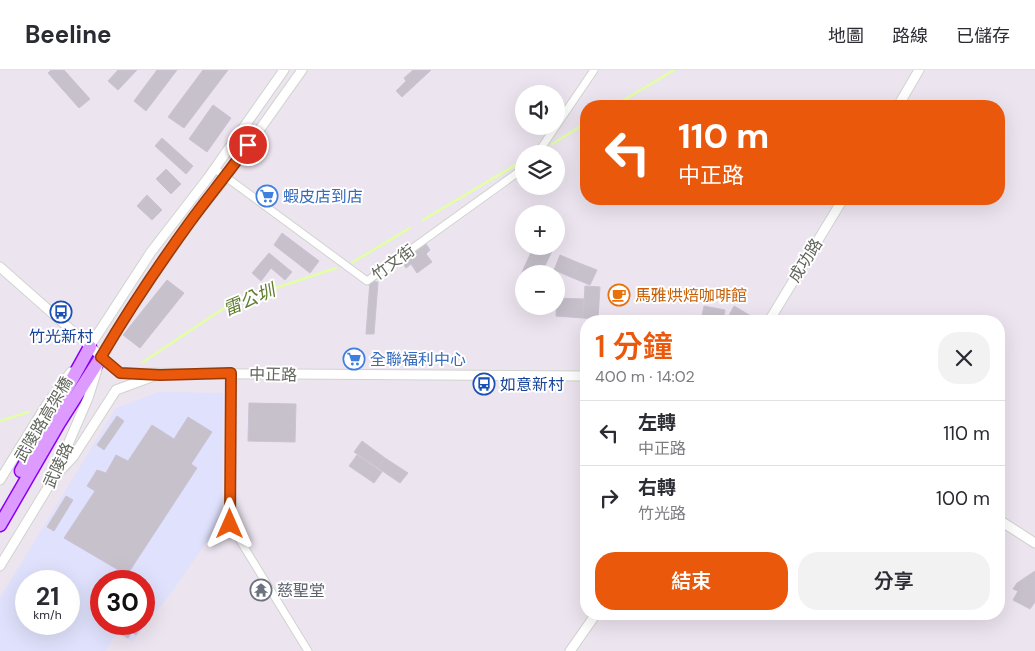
<!DOCTYPE html>
<html lang="zh-TW">
<head>
<meta charset="utf-8">
<style>
	:root { --surface:#fff; --page:#f2f2f3; --text:#2b2b33; --muted:#7c7c81; --line:#e1e1e2; --accent:#ea580c }
	body { margin:0; font-family:"DM Sans","Noto Sans TC",sans-serif; background:var(--page); color:var(--text); height:100vh; display:flex; flex-direction:column; font-size:19px; white-space:nowrap }
	* { box-sizing:border-box; margin:0 }
	p { font-size:16px; color:var(--muted) }
	.icon { flex:none; width:28px; height:28px; fill:none; stroke:currentColor; stroke-width:2; stroke-linecap:round; stroke-linejoin:round }
	.map { position:relative; flex:1; overflow:hidden }
	.sheet { position:absolute; left:580px; top:245px; width:425px; height:305px; display:flex; flex-direction:column; background:var(--surface); border-radius:20px; box-shadow:0 5px 20px #0002 }
	.sheet>* { flex:none }
	.guide { position:absolute; left:580px; top:30px; width:425px; height:105px; border-radius:20px; box-shadow:0 5px 20px #0002; background:#ea580c; color:#fff; overflow:hidden }
	.fabs { position:absolute; left:515px; top:15px; display:grid; gap:10px }
	.fabs a { display:grid; place-items:center; width:50px; height:50px; border-radius:50%; background:var(--surface); box-shadow:0 5px 20px #0002; font-size:25px }
	.speed { position:absolute; left:15px; top:500px; display:flex; gap:10px; font-size:25px; font-weight:700; text-align:center }
	.speed>* { display:grid; place-content:center; width:65px; height:65px; border-radius:50%; background:var(--surface); box-shadow:0 5px 20px #0002; line-height:1 }
	.speed small { font-size:12px; font-weight:400 }
	.speed .limit { border:8px solid #d22; background:#fff; color:#111 }
	.pin { position:absolute; display:grid; place-items:center; width:42px; height:42px; color:#fff; margin:-21px; border:2px solid #fff; border-radius:50%; box-shadow:0 1px 5px #0007 }
	.me { position:absolute; width:55px; margin:-28px; rotate:0deg; stroke-linejoin:round; filter:drop-shadow(0 0 4px #0008) }
	.turn { display:flex; align-items:center; gap:18px; height:105px; padding:0 15px; font-size:22px }
	.turn .icon { width:65px; height:65px; stroke-width:2.5 }
	.turn b { display:block; font-size:35px; line-height:42px }
	.round { display:grid; place-items:center; flex:none; width:52px; height:52px; border-radius:20px; background:var(--page) }
	.overview { display:flex; align-items:center; justify-content:space-between; height:85px; padding:0 15px }
	h1 { font-size:30px; font-weight:600; line-height:38px; color:var(--accent) }
	.action { display:flex; gap:10px; margin-top:auto; padding:10px 15px }
	.action a { flex:1; height:58px; border-radius:20px; background:var(--accent); color:#fff; font-size:20px; font-weight:600; line-height:58px; text-align:center }
	.action a+a { background:var(--page); color:var(--text) }
	ul { padding:0; list-style:none }
	li { display:flex; align-items:center; gap:15px; height:65px; padding:0 15px; border-top:1px solid var(--line) }
	li div { flex:1 }
	li b { display:block; font-size:19px }
	li em { font-style:normal }
	header { display:flex; align-items:center; gap:30px; box-sizing:border-box; height:70px; padding:0 25px; background:var(--surface); border-bottom:1px solid var(--line) }
	header strong { font-size:24px }
	nav { display:flex; gap:28px; margin-inline-start:auto; font-size:18px }
	.map>svg:first-child { display:block }
	.medical { fill:#e0e1fc; fill-rule:evenodd }
	.lines { fill:none; stroke-linecap:round; stroke-linejoin:round }
	.stream { stroke:#e3ffa5; stroke-width:2.5 }
	.building { fill:#c6c1ca; stroke:#ccc2d4 }
	.minor-casing { stroke:#d0d4cd; stroke-width:9 }
	.tertiary-casing { stroke:#d0d4cd; stroke-width:11 }
	.trunk-casing { stroke:#8900f4; stroke-width:15 }
	.minor { stroke:#fff; stroke-width:7 }
	.tertiary { stroke:#fff; stroke-width:9 }
	.trunk { stroke:#dd9bff; stroke-width:12 }
	.route-casing { stroke:#983908; stroke-width:12 }
	.route { stroke:#ea580c; stroke-width:9 }
	.labels { text-anchor:middle; stroke-width:4; stroke-linejoin:round; paint-order:stroke }
	.shop-label { font-size:16px; fill:#366cbe; stroke:#fff; text-anchor:start }
	.street-label { font-size:16px; fill:#61665c; stroke:#fff }
	.food-label { font-size:16px; fill:#c56008; stroke:#fff; text-anchor:start }
	.transit-label { font-size:16px; fill:#164399; stroke:#fff }
	.worship-label { font-size:16px; fill:#5b616d; stroke:#fff; text-anchor:start }
	.water-label { font-size:18px; font-style:italic; fill:#607f2e; stroke:#fff }
</style>
</head>
<body>
<header>
<strong>Beeline</strong>
<nav><a>地圖</a><a>路線</a><a>已儲存</a></nav>
</header>
<div class="map">
<svg width="1035" height="581" viewBox="0 0 1035 581">
	<rect width="100%" height="100%" fill="#ece4ef"/>
	<path class="medical" d="M159,322L223,323L222,449L174,519L132,572L117,562L106,581H0V528L116,338ZM26,511H69V554H26ZM101,511H144V554H101Z"/>
	<g class="lines">
		<g class="stream">
			<path d="M614,36L674,0"/>
			<path d="M552,74L586,53"/>
			<path d="M423,150L524,90"/>
			<path d="M353,192L410,158"/>
			<path d="M143,292L233,232L336,198"/>
			<path d="M0,351L28,342"/>
		</g>
	</g>
	<g class="building">
		<path d="M51,0H64L90,29L79,38L48,3Z"/>
		<path d="M118,0H137L118,20L108,11Z"/>
		<path d="M157,0H177L146,41L134,31Z"/>
		<path d="M203,0H228L184,58L168,47Z"/>
		<path d="M413,0H431L402,27L396,21L406,11L404,8Z"/>
		<path d="M213,35L231,48L207,82L189,69Z"/>
		<path d="M162,68L193,96L186,104L155,76Z"/>
		<path d="M166,99L181,114L171,124L156,109Z"/>
		<path d="M147,125L162,140L152,150L137,136Z"/>
		<path d="M282,163L319,191L310,203L274,175Z"/>
		<path d="M426,174L430,180L426,184L432,192L417,203L411,194L406,198L401,191Z"/>
		<path d="M534,176H541L552,181L541,204H524V216L517,213Z"/>
		<path d="M269,183L292,202L285,210L271,198L261,211L252,203Z"/>
		<path d="M560,185L579,193L573,208L554,200Z"/>
		<path d="M579,193L597,200L590,215L573,208Z"/>
		<path d="M167,210L184,223L140,278L123,265Z"/>
		<path d="M370,211L378,212L374,264H366Z"/>
		<path d="M585,216L600,217L598,249L583,248Z"/>
		<path d="M557,228L584,229L583,248L556,246Z"/>
		<path d="M704,236L725,240L723,251H701Z"/>
		<path d="M734,236L751,246L748,251H726Z"/>
		<rect x="635" y="248" width="26" height="3"/>
		<path d="M661,248L698,249L697,251H661Z"/>
		<path d="M249,333L296,334L295,372L248,371Z"/>
		<path d="M117,346L124,351L104,380L97,375Z"/>
		<path d="M188,347L212,362L191,394L197,398L127,505L64,468L95,421L87,416L97,400L106,403L116,385L128,391L152,355L174,369Z"/>
		<path d="M362,371L385,388L378,398L354,382Z"/>
		<path d="M357,385L382,402L374,413L349,396Z"/>
		<path d="M385,388L408,403L400,413L378,398Z"/>
		<path d="M66,426L73,430L54,461L47,457Z"/>
		<path d="M1035,501V532L1030,539L1013,530L1018,521L1013,519L1017,513Z"/>
		<path d="M144,517L154,523L148,532L154,535L144,552Z"/>
		<path d="M112,554H143L136,565L132,562L128,568L110,558Z"/>
	</g>
	<g class="lines">
		<g class="minor-casing">
			<g id="minor">
				<path d="M556,56L594,0"/>
				<path d="M537,84L556,56"/>
				<path d="M215,99L367,211L524,98"/>
				<path d="M231,303L230,454L308,581"/>
			</g>
		</g>
		<g class="tertiary-casing">
			<g id="tertiary">
				<path d="M898,36L919,0"/>
				<path d="M0,197L120,303L586,306"/>
				<path d="M769,251L843,129"/>
				<path d="M86,282L151,182L208,108L284,0"/>
				<path d="M58,403L73,387L116,320L154,306"/>
				<path d="M0,410L47,334L71,302"/>
				<path d="M999,450L1035,473"/>
				<path d="M0,496L53,409L88,328L101,287L124,248L191,151L226,107L302,0"/>
				<path d="M570,581L596,544"/>
			</g>
		</g>
		<g class="trunk-casing">
			<g id="trunk">
				<path d="M21,401L90,277"/>
				<path d="M0,455L59,353L101,287"/>
			</g>
		</g>
		<use href="#minor" class="minor"/>
		<use href="#tertiary" class="tertiary"/>
		<use href="#trunk" class="trunk"/>
	</g>
	<g class="lines">
		<g class="route-casing">
			<path id="route" d="M230,454L231,303L160,305L120,303L101,287C128,241 158,196 190,152C209,126 230,101 248,75"/>
		</g>
		<use href="#route" class="route"/>
	</g>
	<defs>
		<g id="supermarket-ring" transform="scale(1.125)"><circle r="9.5" fill="#fff" stroke="#3f7fe0" stroke-width="1.5"/><path d="M-6-5.5h2.5l.6 2H6L4.5 2H-2.5L-4.4-4H-6ZM-1.5 3.2a1.3 1.3 0 1 0 .1 0ZM3 3.2a1.3 1.3 0 1 0 .1 0Z" fill="#3f7fe0"/></g>
		<g id="cafe-ring" transform="scale(1.125)"><circle r="9.5" fill="#fff" stroke="#e8710a" stroke-width="1.5"/><path d="M-5.5-4.5H6V0H3Q3 3.5 0 3.5H-2.5Q-5.5 3.5-5.5 0ZM3-3.2v2h1.7v-2ZM-6 4.5H4V6H-6Z" fill="#e8710a"/></g>
		<g id="bus-ring" transform="scale(1.125)"><circle r="9.5" fill="#fff" stroke="#1a4fb4" stroke-width="1.5"/><path d="M-5-6H5V4H4V6H2V4H-2V6H-4V4H-5ZM-3.5-4V0h7V-4ZM-3.5 1.2v1.5H-2V1.2ZM2 1.2v1.5H3.5V1.2Z" fill="#1a4fb4"/></g>
		<g id="temple-ring" transform="scale(1.125)"><circle r="9.5" fill="#fff" stroke="#6b7280" stroke-width="1.5"/><path d="M0-6L5-2H3V0L6.5 2.5H4V6H1.5V3h-3V6H-4V2.5H-6.5L-3 0V-2H-5Z" fill="#6b7280"/></g>
	</defs>
	<g fill-rule="evenodd">
		<use href="#supermarket-ring" x="267" y="126"/>
		<use href="#cafe-ring" x="619" y="225"/>
		<use href="#bus-ring" x="61" y="242"/>
		<use href="#supermarket-ring" x="354" y="289"/>
		<use href="#bus-ring" x="484" y="314"/>
		<use href="#temple-ring" x="261" y="520"/>
	</g>
	<g class="labels">
		<g class="shop-label">
			<text x="283" y="132">蝦皮店到店</text>
			<text x="370" y="295">全聯福利中心</text>
		</g>
		<g class="street-label">
			<text transform="translate(805 190) rotate(-58)" y="6">成功路</text>
			<text transform="translate(393 192) rotate(-36)" y="6">竹文街</text>
			<text transform="translate(273 304) rotate(1)" y="6">中正路</text>
			<text transform="translate(43 349) rotate(-59)" y="6">武陵路高架橋</text>
			<text transform="translate(58 395) rotate(-65)" y="6">武陵路</text>
		</g>
		<g class="food-label">
			<text x="635" y="231">馬雅烘焙咖啡館</text>
		</g>
		<g class="transit-label">
			<text x="61" y="272">竹光新村</text>
			<text x="500" y="320" text-anchor="start">如意新村</text>
		</g>
		<g class="worship-label">
			<text x="277" y="526">慈聖堂</text>
		</g>
		<g class="water-label">
			<text transform="translate(249 230) rotate(-23)" y="6">雷公圳</text>
		</g>
	</g>
</svg>
<div class="fabs">
<a><svg class="icon" aria-label="sound" viewBox="0 0 24 24"><path d="M4 9h4l5-4v14l-5-4H4zM17 9q2 3 0 6"/></svg></a>
<a><svg class="icon" aria-label="layers" viewBox="0 0 24 24"><path d="M12 4l9 5-9 5-9-5zM3 14l9 5 9-5"/></svg></a>
<a>+</a>
<a>−</a>
</div>
<div class="speed"><div>21<small>km/h</small></div><div class="limit">30</div></div>
<div class="pin" style="left:248px;top:75px;background:#d93025"><svg class="icon" aria-label="arrive" viewBox="0 0 24 24"><path d="M6 21V4h12l-3 4 3 4H6"/></svg></div>
<svg class="me" style="left:230px;top:454px" viewBox="-20 -20 40 40"><path d="M0-17L14 15 0 8-14 15z" fill="#ea580c" stroke="#fff" stroke-width="4"/></svg>
<div class="guide">
<div class="turn"><svg class="icon" aria-label="left" viewBox="0 0 24 24"><path d="M17 20v-9H6M10 6l-5 5 5 5"/></svg><div><b>110 m</b>中正路</div></div>
</div>
<section class="sheet">
<div class="overview"><div><h1>1 分鐘</h1><p>400 m · 14:02</p></div><a class="round"><svg class="icon" aria-label="close" viewBox="0 0 24 24"><path d="M6 6l12 12M18 6L6 18"/></svg></a></div>
<ul>
<li><svg class="icon" aria-label="left" viewBox="0 0 24 24"><path d="M17 20v-9H6M10 6l-5 5 5 5"/></svg><div><b>左轉</b><p>中正路</p></div><em>110 m</em></li>
<li><svg class="icon" aria-label="right" viewBox="0 0 24 24"><path d="M7 20v-9h11M14 6l5 5-5 5"/></svg><div><b>右轉</b><p>竹光路</p></div><em>100 m</em></li>
</ul>
<div class="action"><a>結束</a><a>分享</a></div>
</section>
</div>
</body>
</html>
